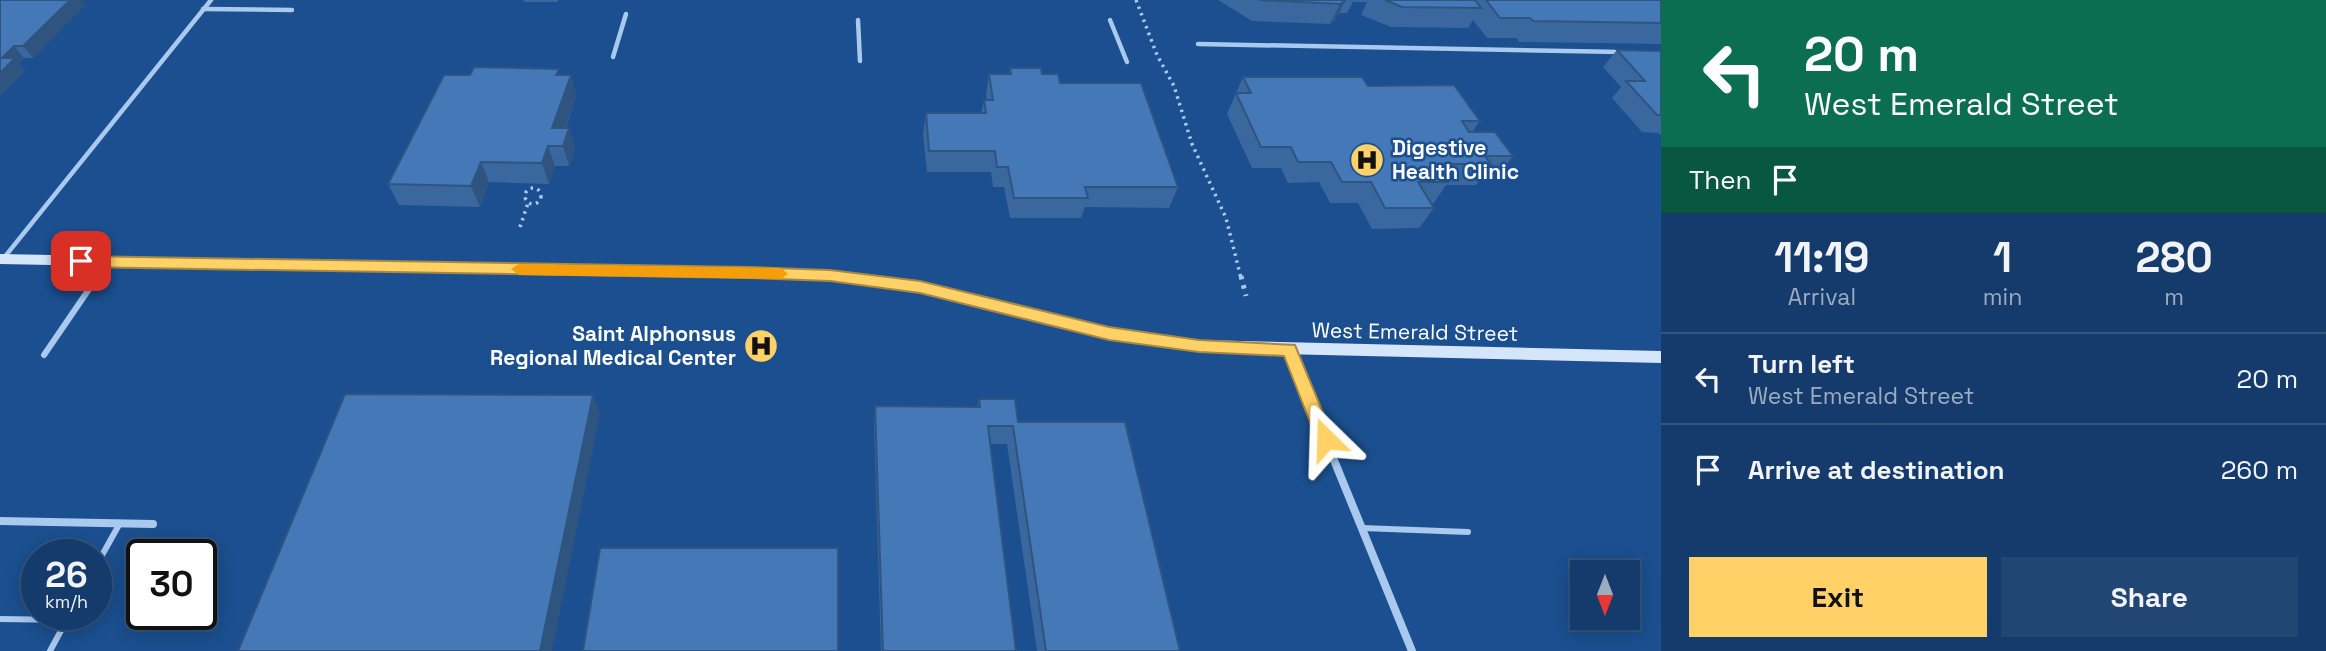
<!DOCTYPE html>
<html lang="en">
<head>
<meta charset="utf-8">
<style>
	:root { --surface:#143b6b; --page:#214673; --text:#f1f3f6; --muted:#9dadc1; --line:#33557e; --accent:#ffd166 }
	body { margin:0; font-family:"Space Grotesk",sans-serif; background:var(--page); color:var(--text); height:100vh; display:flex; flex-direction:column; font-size:26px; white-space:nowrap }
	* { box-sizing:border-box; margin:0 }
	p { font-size:23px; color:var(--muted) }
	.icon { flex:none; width:38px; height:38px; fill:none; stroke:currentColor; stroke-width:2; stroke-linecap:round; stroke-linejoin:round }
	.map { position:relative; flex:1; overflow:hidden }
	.sheet { display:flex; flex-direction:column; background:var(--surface); width:665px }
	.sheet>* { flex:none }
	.guide { background:#0b6e4f; color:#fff; overflow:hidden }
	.needle { width:46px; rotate:180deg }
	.controls { position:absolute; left:1570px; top:560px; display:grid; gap:14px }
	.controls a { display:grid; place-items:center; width:70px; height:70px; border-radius:0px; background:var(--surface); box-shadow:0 4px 18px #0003,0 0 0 2px var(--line); font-size:35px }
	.speed { position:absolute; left:21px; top:539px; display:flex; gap:14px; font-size:35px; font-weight:700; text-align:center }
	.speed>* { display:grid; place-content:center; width:91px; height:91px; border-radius:50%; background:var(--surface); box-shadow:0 4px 18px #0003,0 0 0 2px var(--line); line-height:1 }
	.speed small { font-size:18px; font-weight:400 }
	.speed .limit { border:4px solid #111; border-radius:10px; background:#fff; color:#111 }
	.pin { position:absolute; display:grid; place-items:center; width:60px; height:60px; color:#fff; margin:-30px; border-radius:14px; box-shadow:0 4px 10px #0006 }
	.me { position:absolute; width:77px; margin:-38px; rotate:338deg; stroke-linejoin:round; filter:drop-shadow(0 0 5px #0008) }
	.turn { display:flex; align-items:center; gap:24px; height:147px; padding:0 28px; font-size:32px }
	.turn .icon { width:91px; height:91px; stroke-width:2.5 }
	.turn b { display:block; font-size:49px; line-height:60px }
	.then { display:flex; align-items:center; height:66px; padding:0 28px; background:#0003; gap:14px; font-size:26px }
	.eta { display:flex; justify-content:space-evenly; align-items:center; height:119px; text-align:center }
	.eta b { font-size:42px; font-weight:700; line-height:49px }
	.primary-button { display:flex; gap:14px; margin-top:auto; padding:14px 28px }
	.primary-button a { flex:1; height:80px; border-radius:0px; background:var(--accent); color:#111; font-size:28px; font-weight:700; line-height:80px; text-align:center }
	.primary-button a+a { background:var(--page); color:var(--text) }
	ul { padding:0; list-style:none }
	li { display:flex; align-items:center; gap:21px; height:91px; padding:0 28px; border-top:2px solid var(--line) }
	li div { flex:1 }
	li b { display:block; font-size:26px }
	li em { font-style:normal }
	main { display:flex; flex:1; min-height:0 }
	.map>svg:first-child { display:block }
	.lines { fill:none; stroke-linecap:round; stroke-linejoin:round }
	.path-far1 { stroke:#a9c9ee; stroke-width:3.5; stroke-dasharray:2.5 4.5; stroke-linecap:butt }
	.path { stroke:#a9c9ee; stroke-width:5; stroke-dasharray:3.5 6; stroke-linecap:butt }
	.lane-far1 { stroke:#a9c9ee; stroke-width:4.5 }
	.lane { stroke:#a9c9ee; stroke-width:6 }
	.street { stroke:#a9c9ee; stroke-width:8 }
	.secondary { fill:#d6e6fa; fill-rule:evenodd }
	.wall { fill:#3a679d }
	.shaded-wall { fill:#305480 }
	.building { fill:#4478b7; stroke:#305480; stroke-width:2 }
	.route { fill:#ffd166; stroke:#a68842; stroke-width:2 }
	.slow { fill:#f59e0b }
	.labels { text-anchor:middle; stroke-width:5; stroke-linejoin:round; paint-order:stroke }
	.poi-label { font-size:21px; font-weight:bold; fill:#fff; stroke:#1b4f8f; text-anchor:start }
	.street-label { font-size:21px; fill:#fff; stroke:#1b4f8f }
</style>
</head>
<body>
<main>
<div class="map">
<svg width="1661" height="651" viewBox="0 0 1661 651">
	<rect width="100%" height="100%" fill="#1b4f8f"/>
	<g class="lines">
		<g class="path-far1">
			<path d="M1136,0L1157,55L1174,86L1192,144L1226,218L1241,278"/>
			<circle cx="533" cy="196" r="8"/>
			<path d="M520,227L528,203"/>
		</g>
		<path class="path" d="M1241,276L1246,296"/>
		<g class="lane-far1">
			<path d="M203,9L292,10"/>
			<path d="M858,20L860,61"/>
			<path d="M1110,20L1127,62"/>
			<path d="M1198,44L1622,52"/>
			<path d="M613,57L626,14"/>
			<path d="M3,259L211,0"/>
			<path d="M96,278L107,262"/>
		</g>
		<g class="lane">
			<path d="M44,355L98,276"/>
			<path d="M1362,528L1468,532"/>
			<path d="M96,566L120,523"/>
			<path d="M0,619L67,620"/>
			<path d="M50,651L70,614"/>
		</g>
		<g class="street">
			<path d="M1289,350L1412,651"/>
			<path d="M0,521L153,524"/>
		</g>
		<path class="secondary" d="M0,254L829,270L920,282L1109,328L1199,340L1661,351V363L1199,352L1109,340L920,292L829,280L0,264Z"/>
	</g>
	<g class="wall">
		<path d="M0,0L85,5L33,58H24L19,63L25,71L0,96Z"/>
		<path d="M523,0H558V2H524Z"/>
		<path d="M1218,0H1661V44L1519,42L1517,38H1487L1473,20L1468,28L1391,27L1361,15L1367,2H1353L1347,13H1339L1335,21L1330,24L1252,21Z"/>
		<path d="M1617,50L1661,51V135L1658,133L1642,132L1612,98L1621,87L1603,67Z"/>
		<path d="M1010,68L1042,74L1060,83L1178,187L1169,208L1085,207L1081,218H1010L1004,187H993L991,172H927L923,134L926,113H981L984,100H987L986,95L989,74H1009Z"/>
		<path d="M560,75H571L576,96L566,128H569L575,149L569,166H555L549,184L489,182L480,207L399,205L388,184Z"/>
		<path d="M1243,77L1368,86L1480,121L1472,132L1513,156L1497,177H1482L1476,185H1446L1434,203H1431L1434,208L1419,228L1372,229L1358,203H1330L1319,182L1288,183L1281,168H1252L1227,114Z"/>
		<path d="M979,399L1018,422L1180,651H1037L1007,444H990L1016,651H881L874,425L875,406L977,407Z"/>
	</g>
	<g class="shaded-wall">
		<path d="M70,0H81L85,5L33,58L23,46Z"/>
		<path d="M1345,1L1335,21L1330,24L1340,4Z"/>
		<path d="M14,46L24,58L19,63L25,71L0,96V73L2,58Z"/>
		<path d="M571,75L576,96L559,146L552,128Z"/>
		<path d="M569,128L575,149L569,166L563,146Z"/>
		<path d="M548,146L555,166L549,184L542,163Z"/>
		<path d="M481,162L489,182L480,207L471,186Z"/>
		<path d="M593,395L600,414L552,651H540Z"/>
	</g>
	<g class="building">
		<path d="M0,0H70L23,46H14L2,58H15L0,73Z"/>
		<path d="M1259,0H1345V1L1340,4Z"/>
		<path d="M1385,0H1475L1481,8L1402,7Z"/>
		<path d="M1486,0H1661V23L1533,21L1530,18H1500Z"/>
		<path d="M1617,50L1661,51V115H1657L1626,81H1645Z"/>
		<path d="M474,67L559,69L556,75H571L552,128H569L563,146H548L542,163L481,162L471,186L388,184L444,75H470Z"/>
		<path d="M1010,68H1041L1042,74H1058L1060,83H1141L1178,187H1085L1088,198H1014L1008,167H997L995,151H929L926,113H986L984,100H993L989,74H1011Z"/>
		<path d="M1243,77H1362L1368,86L1454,85L1480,121H1462L1469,132H1495L1513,156H1485L1491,164H1437L1448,182H1418L1434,208H1385L1371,182H1342L1331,162H1298L1291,147H1261L1236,93H1251Z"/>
		<path d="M345,394L593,395L540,651H238Z"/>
		<path d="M979,399H1015L1018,422H1125L1180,651H1046L1013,426H988L1016,651H883L875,406L980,407Z"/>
		<path d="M600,548H838V651H583Z"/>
	</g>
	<path class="route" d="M81,256L749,267L830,270L920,281L1109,327L1199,340L1295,345L1334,439L1326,447L1319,445L1284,356L1199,352L1109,340L920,293L830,281L749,278L81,267L74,261Z"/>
	<path class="slow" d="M519,264L781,268L788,274L781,279L519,275L511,269Z"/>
	<defs>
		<g id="hospital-disc" transform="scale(1.75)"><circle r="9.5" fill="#ffd166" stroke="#1b4f8f"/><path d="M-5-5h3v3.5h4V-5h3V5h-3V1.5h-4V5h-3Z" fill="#111"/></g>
	</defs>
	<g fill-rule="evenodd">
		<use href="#hospital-disc" x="1367" y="160"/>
		<use href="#hospital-disc" x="761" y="346"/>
	</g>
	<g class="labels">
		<g class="poi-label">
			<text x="1392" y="155">Digestive<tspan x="1392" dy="24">Health Clinic</tspan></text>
			<text x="736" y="341" text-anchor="end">Saint Alphonsus<tspan x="736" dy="24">Regional Medical Center</tspan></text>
		</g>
		<g class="street-label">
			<text transform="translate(1415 332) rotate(1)" y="7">West Emerald Street</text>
		</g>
	</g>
</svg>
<div class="controls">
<a><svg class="needle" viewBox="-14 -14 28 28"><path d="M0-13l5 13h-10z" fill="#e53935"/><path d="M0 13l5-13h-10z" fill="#9dadc1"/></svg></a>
</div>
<div class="speed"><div>26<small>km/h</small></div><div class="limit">30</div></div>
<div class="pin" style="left:81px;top:261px;background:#d93025"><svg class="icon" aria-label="arrive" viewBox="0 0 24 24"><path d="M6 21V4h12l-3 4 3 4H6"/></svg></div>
<svg class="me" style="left:1326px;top:439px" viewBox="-20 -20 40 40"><path d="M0-17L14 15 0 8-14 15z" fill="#ffd166" stroke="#fff" stroke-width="4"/></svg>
</div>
<section class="sheet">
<div class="guide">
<div class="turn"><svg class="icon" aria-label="left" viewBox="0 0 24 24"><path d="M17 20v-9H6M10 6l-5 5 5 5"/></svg><div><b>20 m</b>West Emerald Street</div></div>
<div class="then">Then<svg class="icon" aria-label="arrive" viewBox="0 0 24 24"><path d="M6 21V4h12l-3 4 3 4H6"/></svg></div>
</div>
<div class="eta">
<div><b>11:19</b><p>Arrival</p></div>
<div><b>1</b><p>min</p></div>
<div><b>280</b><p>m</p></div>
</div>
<ul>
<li><svg class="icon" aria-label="left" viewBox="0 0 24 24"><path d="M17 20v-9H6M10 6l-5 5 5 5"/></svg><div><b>Turn left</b><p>West Emerald Street</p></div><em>20 m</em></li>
<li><svg class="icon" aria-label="arrive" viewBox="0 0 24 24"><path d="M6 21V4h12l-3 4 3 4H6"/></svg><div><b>Arrive at destination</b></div><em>260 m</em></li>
</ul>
<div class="primary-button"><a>Exit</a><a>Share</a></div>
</section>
</main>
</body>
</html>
